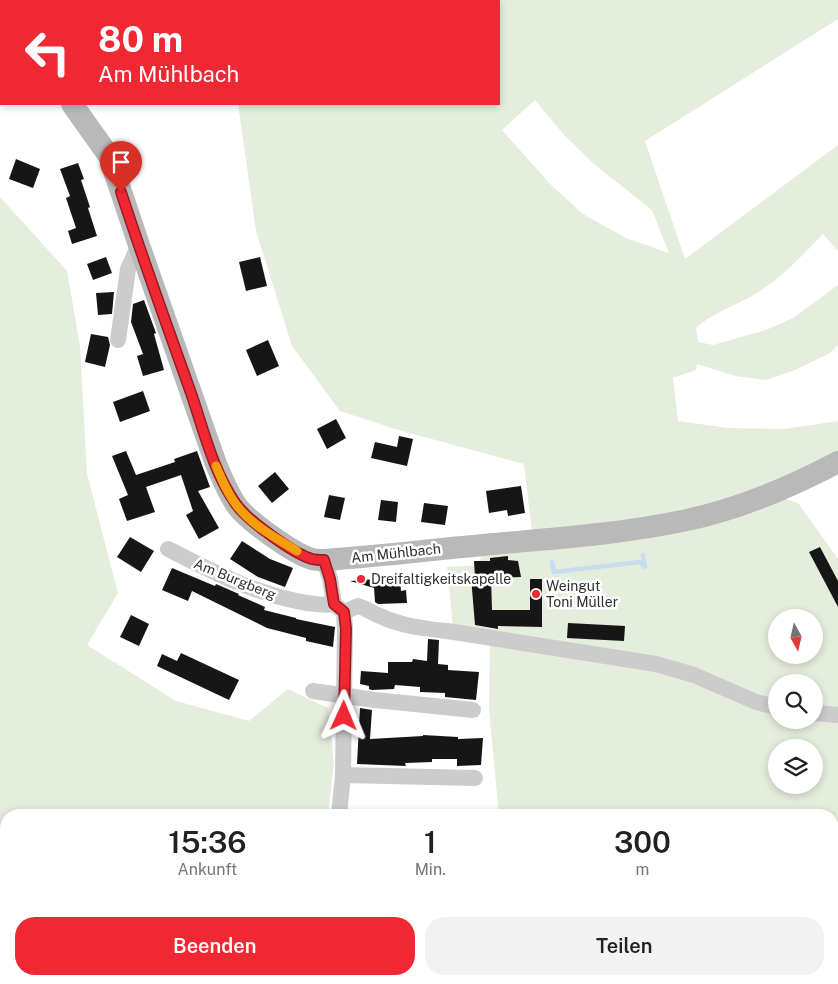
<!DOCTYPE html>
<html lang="de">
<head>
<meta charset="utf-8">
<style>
	:root { --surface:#fff; --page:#f2f2f2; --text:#202124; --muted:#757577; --accent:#ef2833 }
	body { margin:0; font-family:"Public Sans",sans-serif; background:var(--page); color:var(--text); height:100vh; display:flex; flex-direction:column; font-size:19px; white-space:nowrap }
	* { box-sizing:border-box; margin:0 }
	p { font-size:16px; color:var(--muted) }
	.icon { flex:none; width:28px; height:28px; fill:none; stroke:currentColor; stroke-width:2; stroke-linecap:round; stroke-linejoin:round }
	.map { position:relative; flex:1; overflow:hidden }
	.side { position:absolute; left:0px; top:809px; width:839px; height:176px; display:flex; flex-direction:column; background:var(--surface); border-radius:20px 20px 0 0; box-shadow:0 2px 8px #0003 }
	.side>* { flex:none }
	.guide { position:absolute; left:0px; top:0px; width:500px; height:105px; box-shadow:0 2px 8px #0003; background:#ef2833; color:#fff; overflow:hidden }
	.needle { width:32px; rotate:172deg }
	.fabs { position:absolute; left:768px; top:609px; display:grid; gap:10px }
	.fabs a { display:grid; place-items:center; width:55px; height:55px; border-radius:50%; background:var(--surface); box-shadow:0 2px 8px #0003; font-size:25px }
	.pin { position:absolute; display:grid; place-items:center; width:42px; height:42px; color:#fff; margin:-51px -21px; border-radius:50% 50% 50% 0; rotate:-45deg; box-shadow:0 0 5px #0007 }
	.pin .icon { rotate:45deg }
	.me { position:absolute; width:55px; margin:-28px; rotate:1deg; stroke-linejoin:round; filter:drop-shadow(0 0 4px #0008) }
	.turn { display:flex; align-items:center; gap:18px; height:105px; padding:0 15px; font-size:22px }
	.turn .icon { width:65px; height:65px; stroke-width:2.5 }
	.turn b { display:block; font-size:35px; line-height:42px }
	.eta { display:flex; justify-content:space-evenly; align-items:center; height:85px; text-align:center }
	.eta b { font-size:30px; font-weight:600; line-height:35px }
	.cta { display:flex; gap:10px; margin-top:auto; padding:10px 15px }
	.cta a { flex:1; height:58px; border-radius:20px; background:var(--accent); color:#fff; font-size:20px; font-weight:600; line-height:58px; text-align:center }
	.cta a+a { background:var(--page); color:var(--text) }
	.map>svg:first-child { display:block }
	.green { fill:#e5eddc; fill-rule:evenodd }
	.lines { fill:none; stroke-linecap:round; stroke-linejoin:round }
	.stream { stroke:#c8deee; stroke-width:4.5 }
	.building { fill:#161616 }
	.street { stroke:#ccc; stroke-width:16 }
	.secondary { stroke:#b9b9b9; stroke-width:22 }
	.route-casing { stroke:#9b1a21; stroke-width:12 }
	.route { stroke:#ef2833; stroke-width:9 }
	.slow { stroke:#f59e0b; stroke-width:9 }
	.poi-dot { fill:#ef2833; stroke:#fff; stroke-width:2 }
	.labels { text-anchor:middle; stroke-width:5; stroke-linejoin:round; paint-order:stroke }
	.street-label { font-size:14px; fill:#2f2f2f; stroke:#fff }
	.poi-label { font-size:14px; fill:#2f2f2f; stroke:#fff; text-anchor:start }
</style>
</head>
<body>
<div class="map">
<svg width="838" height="984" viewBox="0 0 838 984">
	<rect width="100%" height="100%" fill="#fff"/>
	<g class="green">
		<path d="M205,0H838V19L645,141L685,259L838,145V251L823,234C804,254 785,274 763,289C742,304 716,310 696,328L698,342L713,345L766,330L793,318L838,285V345L830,353L795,370L766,380L735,376L697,364L696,370L673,378L678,421L728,428L785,429L838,421V452L795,478L698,512L532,533L524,464L395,429L340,411L292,346L256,231L238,104H499V1ZM535,100L565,136L595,165L652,210L669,253L626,238L583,214L551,185L502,130Z"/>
		<path d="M0,197L67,271L80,346L87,474L118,593L87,645L176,701L249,721L288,689L328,708L334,764L328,815H6V979H309L308,984H0Z"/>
		<path d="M785,499L798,503L838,559V984H503L504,979H832V815H499L489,710L490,633L453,626L447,567L478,565L483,552ZM776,618H814V655H776ZM776,682H814V720H776ZM776,748H814V785H776Z"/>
	</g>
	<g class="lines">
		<path class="stream" d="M552,562L554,572L640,562L645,567L643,555"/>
	</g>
	<g class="building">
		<path d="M16,159L40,169L33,188L9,179Z"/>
		<path d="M78,163L84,179L81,180L90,207L88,208L97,236L72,244L68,231L76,228L66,198L70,196L60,169Z"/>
		<path d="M106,257L112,273L93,280L87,264Z"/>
		<path d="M260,257L267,286L246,291L239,262Z"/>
		<path d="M114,292L112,314L98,315L96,293Z"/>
		<path d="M144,300L156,333L154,334L164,370L143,376L137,356L143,354L131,322L133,304Z"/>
		<path d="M91,334L108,337L110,345L105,367L85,362Z"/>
		<path d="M268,340L279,366L257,376L246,350Z"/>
		<path d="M143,391L150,411L120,422L113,402Z"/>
		<path d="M336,419L346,438L327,449L317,429Z"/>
		<path d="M399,436L413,439L407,466L371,458L375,442L397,447Z"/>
		<path d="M126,451L136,475L175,462L174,459L197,451L210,487L198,491L219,528L199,539L186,515L193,511L181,475L146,487L155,512L127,521L119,499L128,495L112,456Z"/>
		<path d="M275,472L289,489L272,503L258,486Z"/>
		<path d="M521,486L525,513L508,516L507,510L489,513L486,491Z"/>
		<path d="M329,495L345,498L340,520L324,517Z"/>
		<path d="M381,500L398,502L396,522L378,520Z"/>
		<path d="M424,503L448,506L445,525L421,522Z"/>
		<path d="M130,537L154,551L141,572L117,557Z"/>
		<path d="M242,541L270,559L293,568L285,587L258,577L230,559Z"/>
		<path d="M820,547L838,581V607L809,552Z"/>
		<path d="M508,556V560L518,561L521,577L491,578L492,610H530V579H542V627L498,626V629L475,625L471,577H475L474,561H490V558Z"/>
		<path d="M172,568L215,586L216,584L239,594L238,595L265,607L264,610L296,618V619L335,627L333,647L306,641V638L267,628L192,591L188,601L162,590Z"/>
		<path d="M400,577L401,591L406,590L407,603L378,604L375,602L374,588L350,581Z"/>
		<path d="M131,615L149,624L139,646L120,637Z"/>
		<path d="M568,623L625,626L624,641L567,638Z"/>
		<path d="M428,639L439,640L438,664L448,665V670L479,672L476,700L445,697V693L420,692V687L395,685L394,689L372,690L369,689V686L360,684L361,671L388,673V662H412L413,659L427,661Z"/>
		<path d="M181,653L239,680L229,700L157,666L162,654L177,661Z"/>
		<path d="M360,708L372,710L370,739L423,736V735L458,737V739L483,738L481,765L457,766V759H432V762L405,763L406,766L357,764Z"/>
	</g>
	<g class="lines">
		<g class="street">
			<path d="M132,0L133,1"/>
			<path d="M23,1V0"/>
			<path d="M107,1L108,0"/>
			<path d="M118,340L128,269L139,245"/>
			<path d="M168,549C213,572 257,595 307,603C316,604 325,606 334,604"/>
			<path d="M324,560L330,579L334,604L344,612L345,629L343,775L339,815"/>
			<path d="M344,612L358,606C366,608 372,613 380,616C403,627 429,629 454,632L656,664L694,675L756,702L776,707"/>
			<path d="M313,691L375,700L473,710"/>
			<path d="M814,713L838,715"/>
			<path d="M343,775L475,778"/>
			<path d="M313,984L314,979"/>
			<path d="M449,984L465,979"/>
		</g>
		<g class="secondary">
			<path d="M0,48L1,49"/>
			<path d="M72,104L109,156L139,245L216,464C222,478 228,493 237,506C248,521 294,554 312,559C316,560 320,560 324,560C381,556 437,549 494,544C557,538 620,534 682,521C737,510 789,488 838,462"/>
		</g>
	</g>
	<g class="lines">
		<g class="route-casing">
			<path id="route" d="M121,192C143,260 168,328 192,396C204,432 214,473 236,504C247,520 294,554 312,559C316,560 320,560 324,560L330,579L334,604L344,612L346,629L344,716"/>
		</g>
		<use href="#route" class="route"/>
		<path class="slow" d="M216,466C222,480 228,495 238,507C253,526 276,538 297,551"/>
	</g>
	<g class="poi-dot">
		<circle cx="361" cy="579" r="5"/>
		<circle cx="536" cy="594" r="5"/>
	</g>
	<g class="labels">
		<g class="street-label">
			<text transform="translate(396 553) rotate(-6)" y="5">Am Mühlbach</text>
			<text transform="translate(235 579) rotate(22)" y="5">Am Burgberg</text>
		</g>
		<g class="poi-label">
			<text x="371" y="584">Dreifaltigkeitskapelle</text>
			<text x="546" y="591">Weingut<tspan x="546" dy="16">Toni Müller</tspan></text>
		</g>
	</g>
</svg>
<div class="fabs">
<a><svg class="needle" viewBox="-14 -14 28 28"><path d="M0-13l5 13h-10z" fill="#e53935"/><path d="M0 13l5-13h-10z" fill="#757577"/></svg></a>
<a><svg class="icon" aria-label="search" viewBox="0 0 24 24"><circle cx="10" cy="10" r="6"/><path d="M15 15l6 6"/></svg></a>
<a><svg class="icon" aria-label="layers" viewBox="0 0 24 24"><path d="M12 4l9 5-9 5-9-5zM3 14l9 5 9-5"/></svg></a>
</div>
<div class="pin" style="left:121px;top:192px;background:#d93025"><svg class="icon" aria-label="arrive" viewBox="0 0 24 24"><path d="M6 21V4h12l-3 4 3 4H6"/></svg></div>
<svg class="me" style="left:344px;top:716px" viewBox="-20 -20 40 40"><path d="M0-17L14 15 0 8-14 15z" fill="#ef2833" stroke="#fff" stroke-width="4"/></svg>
<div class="guide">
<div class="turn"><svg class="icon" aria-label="left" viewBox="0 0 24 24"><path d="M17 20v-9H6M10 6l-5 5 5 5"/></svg><div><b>80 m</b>Am Mühlbach</div></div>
</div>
<section class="side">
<div class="eta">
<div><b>15:36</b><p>Ankunft</p></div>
<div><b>1</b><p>Min.</p></div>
<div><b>300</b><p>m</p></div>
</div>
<div class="cta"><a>Beenden</a><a>Teilen</a></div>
</section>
</div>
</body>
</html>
